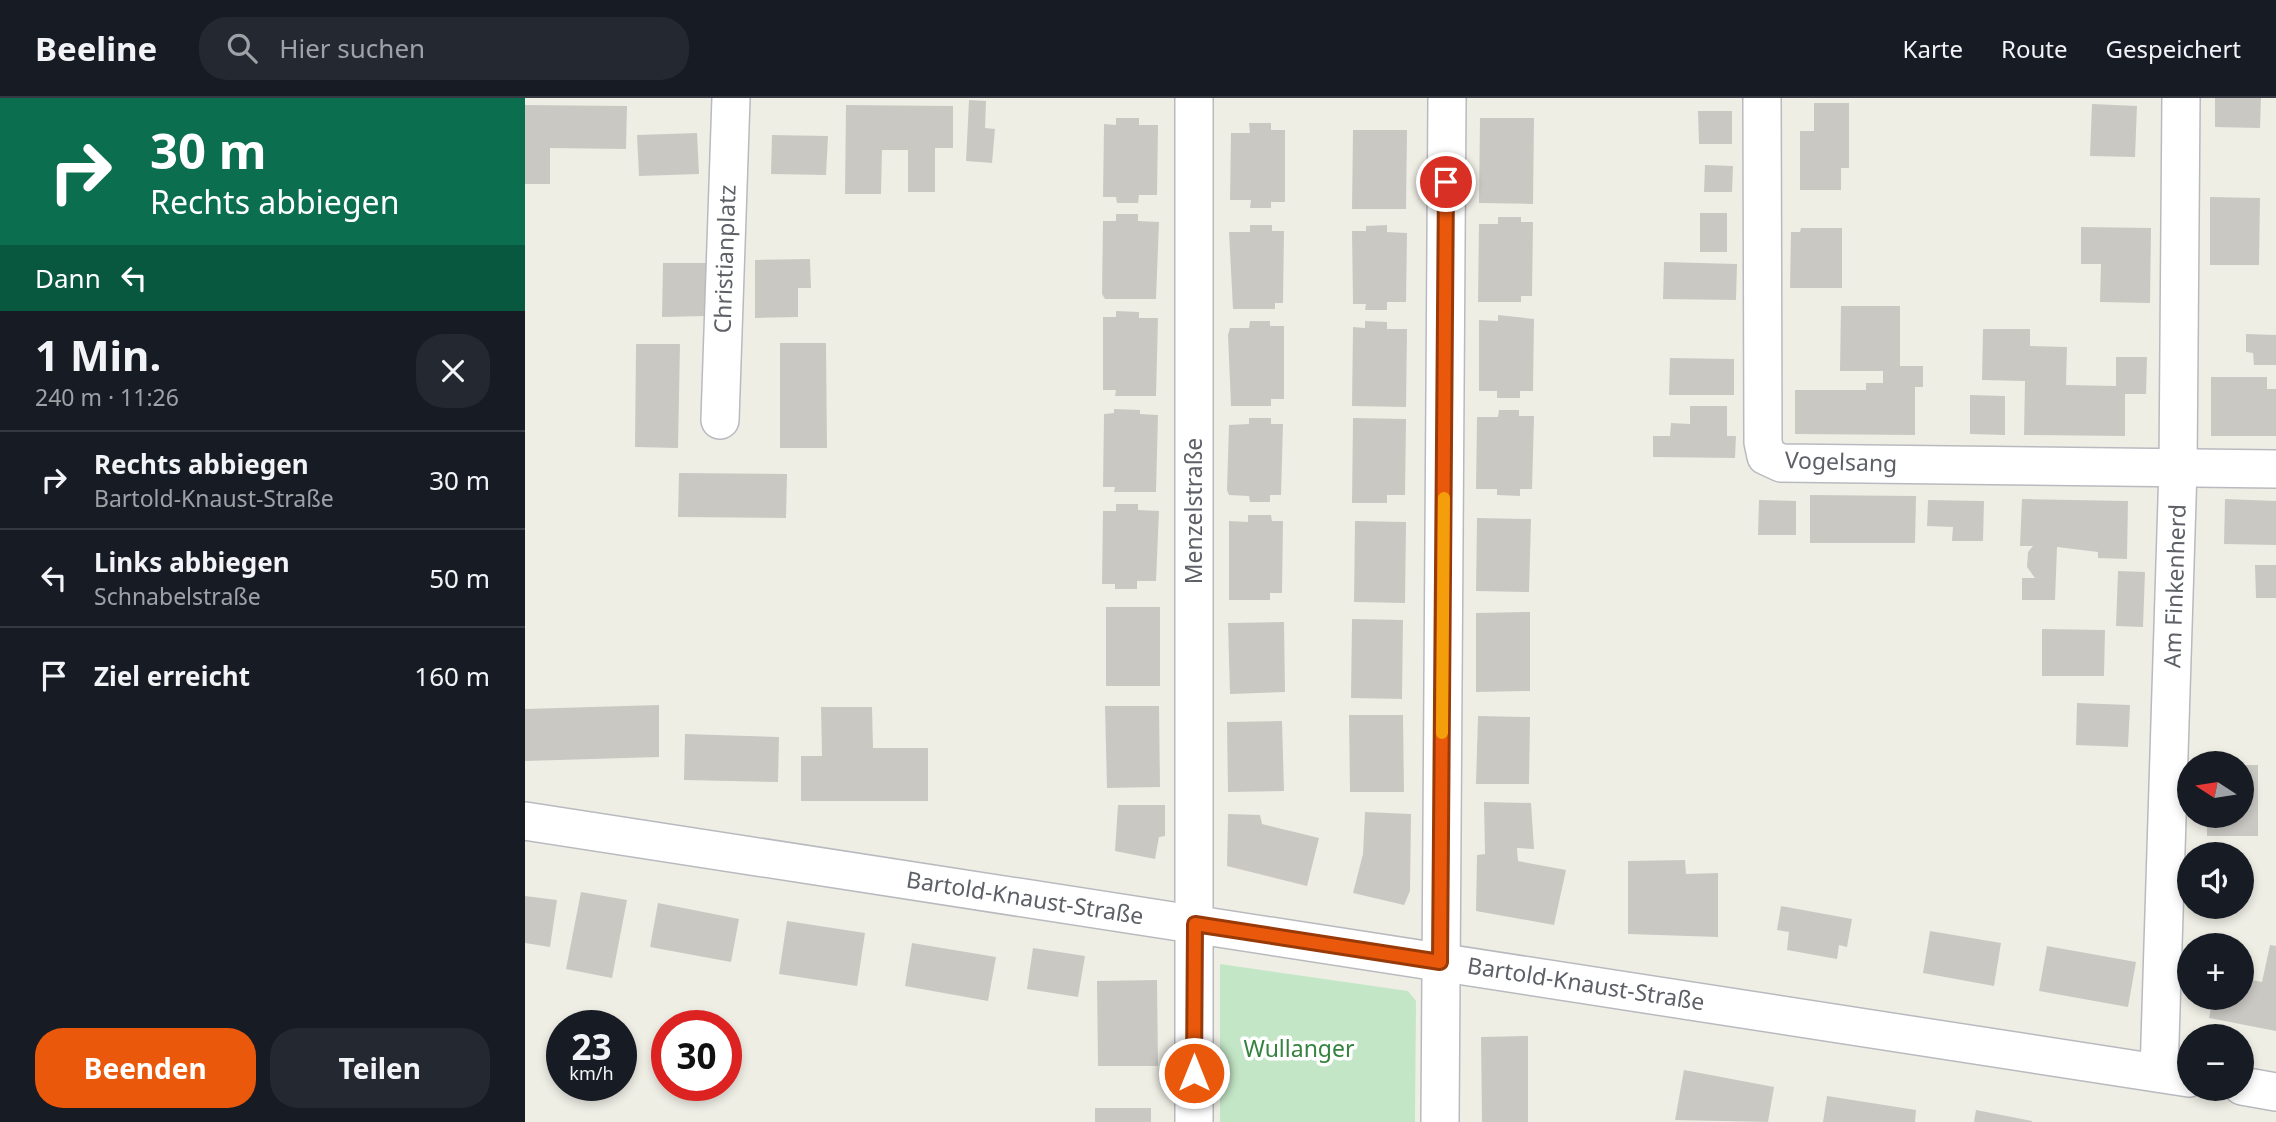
<!DOCTYPE html>
<html lang="de">
<head>
<meta charset="utf-8">
<style>
	:root { --surface:#171b24; --page:#242831; --text:#f1f3f6; --muted:#9ea1a6; --line:#363941; --accent:#ea580c }
	body { margin:0; font-family:"Noto Sans",sans-serif; background:var(--page); color:var(--text); height:100vh; display:flex; flex-direction:column; font-size:26px; white-space:nowrap }
	* { box-sizing:border-box; margin:0 }
	p { font-size:23px; color:var(--muted) }
	.icon { flex:none; width:38px; height:38px; fill:none; stroke:currentColor; stroke-width:2; stroke-linecap:round; stroke-linejoin:round }
	.map { position:relative; flex:1; overflow:hidden }
	.panel { display:flex; flex-direction:column; background:var(--surface); width:525px }
	.panel>* { flex:none }
	.top-card { background:#0b6e4f; color:#fff; overflow:hidden }
	.needle { width:46px; rotate:282deg }
	.tools { position:absolute; left:1652px; top:653px; display:grid; gap:14px }
	.tools a { display:grid; place-items:center; width:77px; height:77px; border-radius:50%; background:var(--surface); box-shadow:0 4px 10px #0003; font-size:35px }
	.speed { position:absolute; left:21px; top:912px; display:flex; gap:14px; font-size:35px; font-weight:700; text-align:center }
	.speed>* { display:grid; place-content:center; width:91px; height:91px; border-radius:50%; background:var(--surface); box-shadow:0 4px 10px #0003; line-height:1 }
	.speed small { font-size:18px; font-weight:400 }
	.speed .limit { border:10px solid #d22; background:#fff; color:#111 }
	.pin { position:absolute; display:grid; place-items:center; width:60px; height:60px; color:#fff; margin:-30px; border:4px solid #fff; border-radius:50%; box-shadow:0 2px 7px #0007 }
	.me { position:absolute; width:77px; margin:-38px; rotate:0deg; stroke-linejoin:round; filter:drop-shadow(0 0 5px #0008) }
	.turn { display:flex; align-items:center; gap:24px; height:147px; padding:0 35px; font-size:32px }
	.turn .icon { width:91px; height:91px; stroke-width:2.5 }
	.turn b { display:block; font-size:49px; line-height:60px }
	.then { display:flex; align-items:center; height:66px; padding:0 35px; background:#0003; gap:14px; font-size:26px }
	.round { display:grid; place-items:center; flex:none; width:74px; height:74px; border-radius:28px; background:var(--page) }
	.summary { display:flex; align-items:center; justify-content:space-between; height:119px; padding:0 35px }
	h1 { font-size:42px; font-weight:700; line-height:52px }
	.action { display:flex; gap:14px; margin-top:auto; padding:14px 35px }
	.action a { flex:1; height:80px; border-radius:28px; background:var(--accent); color:#fff; font-size:28px; font-weight:700; line-height:80px; text-align:center }
	.action a+a { background:var(--page); color:var(--text) }
	ul { padding:0; list-style:none }
	li { display:flex; align-items:center; gap:21px; height:98px; padding:0 35px; border-top:2px solid var(--line) }
	li div { flex:1 }
	li b { display:block; font-size:26px }
	li em { font-style:normal }
	header { display:flex; align-items:center; gap:42px; box-sizing:border-box; height:98px; padding:0 35px; background:var(--surface); border-bottom:2px solid var(--line) }
	header strong { font-size:33px }
	nav { display:flex; gap:38px; margin-inline-start:auto; font-size:24px }
	.search { width:490px; height:63px; background:var(--page); display:flex; align-items:center; gap:18px; box-sizing:border-box; padding:0 24px; border-radius:28px; color:var(--muted); font-size:26px }
	main { display:flex; flex:1; min-height:0 }
	.map>svg:first-child { display:block }
	.green { fill:#c3e6c6 }
	.building { fill:#cac8c3 }
	.lines { fill:none; stroke-linecap:round; stroke-linejoin:round }
	.street-casing { stroke:#b8babf; stroke-width:40 }
	.street { stroke:#fff; stroke-width:37 }
	.route-casing { stroke:#983908; stroke-width:18 }
	.route { stroke:#ea580c; stroke-width:12 }
	.slow { stroke:#f59e0b; stroke-width:12 }
	.labels { text-anchor:middle; stroke-width:7; stroke-linejoin:round; paint-order:stroke }
	.street-label { font-size:23px; fill:#5d6066; stroke:#fff }
	.park-label { font-size:23px; fill:#368340; stroke:#fff }
</style>
</head>
<body>
<header>
<strong>Beeline</strong>
<div class="search"><svg class="icon" aria-label="search" viewBox="0 0 24 24"><circle cx="10" cy="10" r="6"/><path d="M15 15l6 6"/></svg>Hier suchen</div>
<nav><a>Karte</a><a>Route</a><a>Gespeichert</a></nav>
</header>
<main>
<section class="panel">
<div class="top-card">
<div class="turn"><svg class="icon" aria-label="right" viewBox="0 0 24 24"><path d="M7 20v-9h11M14 6l5 5-5 5"/></svg><div><b>30 m</b>Rechts abbiegen</div></div>
<div class="then">Dann<svg class="icon" aria-label="left" viewBox="0 0 24 24"><path d="M17 20v-9H6M10 6l-5 5 5 5"/></svg></div>
</div>
<div class="summary"><div><h1>1 Min.</h1><p>240 m · 11:26</p></div><a class="round"><svg class="icon" aria-label="close" viewBox="0 0 24 24"><path d="M6 6l12 12M18 6L6 18"/></svg></a></div>
<ul>
<li><svg class="icon" aria-label="right" viewBox="0 0 24 24"><path d="M7 20v-9h11M14 6l5 5-5 5"/></svg><div><b>Rechts abbiegen</b><p>Bartold-Knaust-Straße</p></div><em>30 m</em></li>
<li><svg class="icon" aria-label="left" viewBox="0 0 24 24"><path d="M17 20v-9H6M10 6l-5 5 5 5"/></svg><div><b>Links abbiegen</b><p>Schnabelstraße</p></div><em>50 m</em></li>
<li><svg class="icon" aria-label="arrive" viewBox="0 0 24 24"><path d="M6 21V4h12l-3 4 3 4H6"/></svg><div><b>Ziel erreicht</b></div><em>160 m</em></li>
</ul>
<div class="action"><a>Beenden</a><a>Teilen</a></div>
</section>
<div class="map">
<svg width="1751" height="1024" viewBox="0 0 1751 1024">
	<rect width="100%" height="100%" fill="#efeee5"/>
	<path class="green" d="M695,866L883,893L891,903L890,1024H695Z"/>
	<g class="building">
		<path d="M1690,0H1736L1735,30L1690,29Z"/>
		<path d="M444,2L461,3L460,30L470,31L467,65L441,63Z"/>
		<path d="M1289,5H1324V70H1316V92H1275V33H1289Z"/>
		<path d="M1567,6L1612,8L1610,59L1565,58Z"/>
		<path d="M0,7L102,8L101,51L25,50V86H0Z"/>
		<path d="M321,7L428,8V50H410V94H383V52H357L356,96H320Z"/>
		<path d="M1173,13H1207V46H1174Z"/>
		<path d="M591,20H614V27H633L632,97H614L613,105H592L591,99H578L579,26L591,27Z"/>
		<path d="M955,20H1009L1008,106L954,105Z"/>
		<path d="M724,25H746V32H760V104H746V110H725L726,102H705L706,35H725Z"/>
		<path d="M828,32H882L881,111H827Z"/>
		<path d="M172,35L174,76L114,78L112,37Z"/>
		<path d="M247,37L303,38L301,77L246,76Z"/>
		<path d="M1180,67L1208,68L1207,94H1179Z"/>
		<path d="M1685,99L1735,100L1734,167H1685Z"/>
		<rect x="1175" y="115" width="27" height="39"/>
		<path d="M591,116H613V123L634,124L631,201H580L577,196L578,123H591Z"/>
		<path d="M973,119H996V124H1008L1007,198H996V204H953L954,126H973Z"/>
		<path d="M725,127H747V133H759L758,205H750V211H708L704,134H725Z"/>
		<path d="M862,127V134L882,135L881,204H862V212H840L841,206H828L827,133H841V128Z"/>
		<path d="M1556,129L1626,130L1625,205L1575,204L1576,166H1556Z"/>
		<path d="M1276,130H1317V190H1265L1266,134H1275Z"/>
		<path d="M285,161L286,190H273V219L230,220V162Z"/>
		<path d="M1139,164L1212,166L1211,202L1138,201Z"/>
		<path d="M138,165H183V218L137,219Z"/>
		<path d="M1316,208H1375V268H1398V289H1390V337L1270,336V292H1341V285H1358V273H1315Z"/>
		<path d="M591,213L614,214V220H633L631,298H590L591,292H578V219H591Z"/>
		<path d="M973,217L1009,221L1008,293H995V300H972V293H954V222L973,223Z"/>
		<path d="M725,223H745V228H759V301H746V308H706L703,237L705,230H724Z"/>
		<path d="M840,223L862,224V231H882L881,309L827,308L828,229L840,230Z"/>
		<path d="M1458,231H1505V248L1542,249L1541,287L1591,288V259H1622L1621,296H1600V338L1499,337L1500,283L1457,282Z"/>
		<path d="M1721,236L1751,237V267H1729L1728,255L1721,254Z"/>
		<path d="M255,245H301L302,350H255Z"/>
		<path d="M111,246H155L153,350L110,349Z"/>
		<path d="M1145,260L1209,261V297H1144Z"/>
		<path d="M1686,279H1742V291H1751V338H1686Z"/>
		<path d="M1445,297L1480,298V337L1445,336Z"/>
		<path d="M1165,308H1202V338H1211L1210,360L1128,359V338H1145L1146,325L1165,326Z"/>
		<path d="M589,311L615,312V316L633,317L631,394H589L590,389H578L579,316L589,315Z"/>
		<path d="M974,312H994V318H1009L1007,391H995V398L972,397V391H951L952,319H973Z"/>
		<path d="M724,320H746V326H758L756,397H745V404H725L724,398L704,397L702,392L704,327L724,326Z"/>
		<path d="M828,320L881,321L880,397H862V405H827Z"/>
		<path d="M154,375L262,376L261,420L153,419Z"/>
		<path d="M1285,397L1391,398L1390,445H1285Z"/>
		<path d="M1497,401L1603,403L1602,461L1573,460V454L1532,449L1530,502H1497V480H1510L1502,469L1503,454L1508,448H1495Z"/>
		<path d="M1700,401L1751,403V447L1699,446Z"/>
		<path d="M1234,402L1271,403V437H1233Z"/>
		<path d="M1403,402L1459,403L1458,443H1427L1428,429L1402,428Z"/>
		<path d="M591,406H613V412L634,413L631,483H612V491H590V486H577L578,413H591Z"/>
		<path d="M723,417H746L747,423H758L757,495H745V502H704V423L723,424Z"/>
		<path d="M952,420L1006,421L1004,494L951,493Z"/>
		<path d="M830,423L881,424L880,505L829,504Z"/>
		<path d="M1730,467H1751V500H1731Z"/>
		<path d="M1593,473L1620,474L1618,529L1591,528Z"/>
		<rect x="581" y="509" width="54" height="79"/>
		<path d="M1005,514V593L951,594V515Z"/>
		<path d="M827,521L878,522L877,601L826,600Z"/>
		<path d="M759,524L760,594L705,596L703,525Z"/>
		<path d="M1517,531L1580,532L1579,578H1517Z"/>
		<path d="M1552,605L1605,607L1603,649L1551,647Z"/>
		<path d="M134,607V659L0,663V611Z"/>
		<path d="M580,608H634L635,689L582,690Z"/>
		<path d="M296,609H347L348,650H403V703H276V658H297Z"/>
		<path d="M824,617H878L879,694H825Z"/>
		<path d="M953,618L1005,619L1004,686H951Z"/>
		<path d="M757,623L759,693L703,694L702,624Z"/>
		<path d="M160,636L254,639L253,684L159,682Z"/>
		<path d="M1717,667H1733V738H1682V718H1717Z"/>
		<path d="M959,704L1006,705L1009,751L992,750L993,763L1041,772L1029,827L951,813L952,757L960,756Z"/>
		<path d="M593,707H640V738L634,739L630,761L590,753Z"/>
		<path d="M840,714L886,716L885,793L879,807L828,795L838,756Z"/>
		<path d="M703,716L735,717L737,726L794,740L782,788L702,768Z"/>
		<path d="M1160,762L1161,776L1193,775V839L1103,836V763Z"/>
		<path d="M56,794L102,802L87,880L41,871Z"/>
		<path d="M0,798L32,802L25,849L0,845Z"/>
		<path d="M133,805L214,821L206,864L125,849Z"/>
		<path d="M1256,808L1327,821L1322,849L1314,847L1312,861L1262,852L1264,834L1252,832Z"/>
		<path d="M262,823L340,835L332,888L254,876Z"/>
		<path d="M1405,833L1476,845L1469,888L1398,875Z"/>
		<path d="M387,845L471,859L463,903L380,888Z"/>
		<path d="M1745,847L1751,848V933L1684,920L1688,900H1717V880L1737,884Z"/>
		<path d="M1522,848L1611,864L1603,909L1514,893Z"/>
		<path d="M508,850L560,858L553,899L502,891Z"/>
		<path d="M632,882L633,968H573L572,883Z"/>
		<path d="M1003,938V1024H957L956,939Z"/>
		<path d="M1159,972L1249,989L1243,1024L1150,1022Z"/>
		<path d="M1302,998L1391,1012L1390,1024H1298Z"/>
		<rect x="570" y="1010" width="56" height="14"/>
		<path d="M1451,1012L1507,1023V1024H1449Z"/>
	</g>
	<g class="lines">
		<g class="street-casing">
			<g id="street">
				<path d="M669,0V1024"/>
				<path d="M1237,0L1238,344L1241,358L1256,365L1751,371"/>
				<path d="M195,322L206,0"/>
				<path d="M0,723L1664,980"/>
				<path d="M1634,975L1653,370L1656,0"/>
				<path d="M1717,988L1751,994"/>
				<path d="M915,1024L922,0"/>
			</g>
		</g>
		<use href="#street" class="street"/>
	</g>
	<g class="lines">
		<g class="route-casing">
			<path id="route" d="M669,975L670,826L915,864L921,84"/>
		</g>
		<use href="#route" class="route"/>
		<path class="slow" d="M917,635L919,400"/>
	</g>
	<g class="labels">
		<g class="street-label">
			<text transform="translate(200 161) rotate(-88)" y="8">Christianplatz</text>
			<text transform="translate(1316 364) rotate(2)" y="8">Vogelsang</text>
			<text transform="translate(669 413) rotate(-90)" y="8">Menzelstraße</text>
			<text transform="translate(1650 488) rotate(-88)" y="8">Am Finkenherd</text>
			<text transform="translate(500 800) rotate(9)" y="8">Bartold-Knaust-Straße</text>
			<text transform="translate(1061 886) rotate(9)" y="8">Bartold-Knaust-Straße</text>
		</g>
		<g class="park-label">
			<text x="774" y="959">Wullanger</text>
		</g>
	</g>
</svg>
<div class="tools">
<a><svg class="needle" viewBox="-14 -14 28 28"><path d="M0-13l5 13h-10z" fill="#e53935"/><path d="M0 13l5-13h-10z" fill="#9ea1a6"/></svg></a>
<a><svg class="icon" aria-label="sound" viewBox="0 0 24 24"><path d="M4 9h4l5-4v14l-5-4H4zM17 9q2 3 0 6"/></svg></a>
<a>+</a>
<a>−</a>
</div>
<div class="speed"><div>23<small>km/h</small></div><div class="limit">30</div></div>
<div class="pin" style="left:921px;top:84px;background:#d93025"><svg class="icon" aria-label="arrive" viewBox="0 0 24 24"><path d="M6 21V4h12l-3 4 3 4H6"/></svg></div>
<svg class="me" style="left:669px;top:975px" viewBox="-20 -20 40 40"><circle r="17" fill="#ea580c" stroke="#fff" stroke-width="3"/><path d="M0-11L8 9 0 5-8 9z" fill="#fff"/></svg>
</div>
</main>
</body>
</html>
